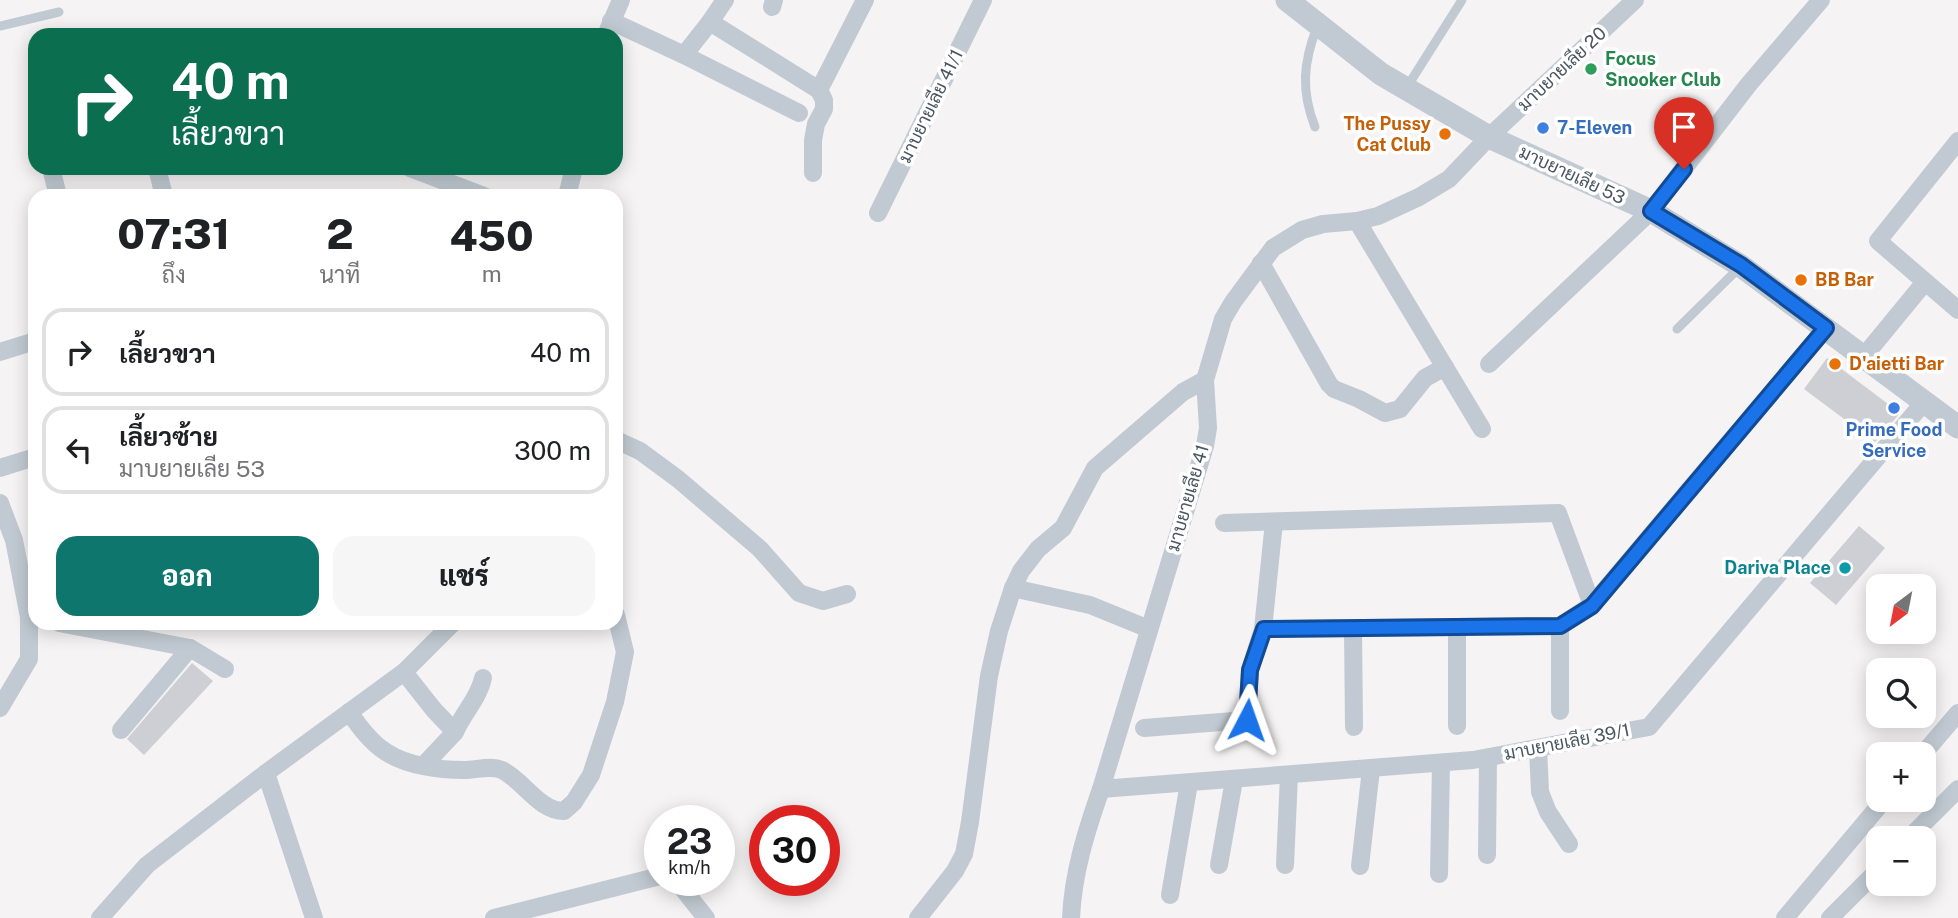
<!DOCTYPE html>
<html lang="th">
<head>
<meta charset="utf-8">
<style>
	:root { --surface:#fff; --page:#f6f6f6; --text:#202124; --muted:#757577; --line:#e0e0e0; --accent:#0f766e }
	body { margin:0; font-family:"Public Sans",Sarabun,sans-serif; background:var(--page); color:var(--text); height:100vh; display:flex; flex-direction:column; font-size:26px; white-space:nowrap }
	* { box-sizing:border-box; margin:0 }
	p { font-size:23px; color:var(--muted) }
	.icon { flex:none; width:38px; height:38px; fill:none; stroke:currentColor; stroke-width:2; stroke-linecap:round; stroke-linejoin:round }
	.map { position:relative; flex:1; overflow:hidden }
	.side { position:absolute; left:28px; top:189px; width:595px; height:441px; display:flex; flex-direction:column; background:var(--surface); border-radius:21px; box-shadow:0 4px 18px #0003 }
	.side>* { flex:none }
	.banner { position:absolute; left:28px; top:28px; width:595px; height:147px; border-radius:21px; box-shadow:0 4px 18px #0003; background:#0b6e4f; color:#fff; overflow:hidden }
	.needle { width:46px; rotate:212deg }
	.tools { position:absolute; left:1866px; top:574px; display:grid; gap:14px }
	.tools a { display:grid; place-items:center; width:70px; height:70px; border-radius:14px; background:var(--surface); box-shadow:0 4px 18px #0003; font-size:35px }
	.speed { position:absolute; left:644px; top:805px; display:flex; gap:14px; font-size:35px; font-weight:700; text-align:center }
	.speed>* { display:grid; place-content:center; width:91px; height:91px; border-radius:50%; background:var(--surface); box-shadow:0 4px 18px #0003; line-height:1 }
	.speed small { font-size:18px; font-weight:400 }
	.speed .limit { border:10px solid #d22; background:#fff; color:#111 }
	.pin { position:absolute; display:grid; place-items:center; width:60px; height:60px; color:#fff; margin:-72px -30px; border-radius:50% 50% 50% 0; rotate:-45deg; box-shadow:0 0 7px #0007 }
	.pin .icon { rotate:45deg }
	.me { position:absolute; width:77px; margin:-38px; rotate:4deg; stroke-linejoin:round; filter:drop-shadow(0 0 5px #0008) }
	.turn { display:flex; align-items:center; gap:24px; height:147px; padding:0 28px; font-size:32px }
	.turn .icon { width:91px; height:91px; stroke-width:2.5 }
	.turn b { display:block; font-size:49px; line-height:60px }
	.eta { display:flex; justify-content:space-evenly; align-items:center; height:119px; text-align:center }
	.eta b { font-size:42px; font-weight:800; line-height:49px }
	.action { display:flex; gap:14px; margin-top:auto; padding:14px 28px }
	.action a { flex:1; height:80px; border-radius:21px; background:var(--accent); color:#fff; font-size:28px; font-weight:800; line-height:80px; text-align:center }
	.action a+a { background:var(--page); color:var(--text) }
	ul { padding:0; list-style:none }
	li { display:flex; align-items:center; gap:21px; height:88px; margin:0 14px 10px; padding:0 14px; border:4px solid var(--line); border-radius:21px }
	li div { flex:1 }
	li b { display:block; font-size:26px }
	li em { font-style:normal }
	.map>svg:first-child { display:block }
	.building { fill:#cdcfd5 }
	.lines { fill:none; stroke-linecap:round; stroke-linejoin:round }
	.service { stroke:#c1cad2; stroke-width:9 }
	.minor { stroke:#c1cad2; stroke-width:18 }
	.tertiary { stroke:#c1cad2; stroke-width:23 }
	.route-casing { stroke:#114b97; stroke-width:18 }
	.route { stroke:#1a73e8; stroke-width:12 }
	.leisure-dot { fill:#2e9e5b; stroke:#fff; stroke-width:2.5 }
	.shop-dot { fill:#3f7fe0; stroke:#fff; stroke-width:2.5 }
	.food-dot { fill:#e8710a; stroke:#fff; stroke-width:2.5 }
	.culture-dot { fill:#0f9aa8; stroke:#fff; stroke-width:2.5 }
	.labels { text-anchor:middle; stroke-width:7; stroke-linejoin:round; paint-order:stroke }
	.leisure-label { font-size:18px; font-weight:bold; fill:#27864d; stroke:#fff; text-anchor:start }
	.street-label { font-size:18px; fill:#4a5661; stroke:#fff }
	.food-label { font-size:18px; font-weight:bold; fill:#c56008; stroke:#fff; text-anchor:start }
	.shop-label { font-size:18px; font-weight:bold; fill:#366cbe; stroke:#fff; text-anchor:start }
	.culture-label { font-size:18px; font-weight:bold; fill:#0d838f; stroke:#fff; text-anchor:end }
</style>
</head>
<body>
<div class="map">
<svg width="1958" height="918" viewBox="0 0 1958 918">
	<rect width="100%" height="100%" fill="#f5f3f3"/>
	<g class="building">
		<path d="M1827,358L1900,413L1875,442L1804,389Z"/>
		<path d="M1859,526L1885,548L1836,605L1810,583Z"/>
		<path d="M192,663L213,681L144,755L127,739Z"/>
	</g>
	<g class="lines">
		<g class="service">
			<path d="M0,26L59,12"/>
			<path d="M1407,87L1462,0"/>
			<path d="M1315,127C1301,91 1303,63 1317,27"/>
			<path d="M1677,329L1740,267"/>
		</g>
		<g class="minor">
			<path d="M772,7L774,0"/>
			<path d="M611,21L684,55L799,113"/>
			<path d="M710,22L725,0"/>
			<path d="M606,35L621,0"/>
			<path d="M684,55L710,22L819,90L824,100V109L816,124L813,140V173"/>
			<path d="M819,90L865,0"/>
			<path d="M1958,141L1878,241L1958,310"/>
			<path d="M51,168L58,196"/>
			<path d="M157,168L164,196"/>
			<path d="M410,168L484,196"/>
			<path d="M567,196L574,168"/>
			<path d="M878,213L983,0"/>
			<path d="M1357,221L1482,429"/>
			<path d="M1261,263L1329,384L1334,389L1359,399L1385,413L1400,409L1425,378L1445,367"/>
			<path d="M0,352L35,341"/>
			<path d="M1865,355L1925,282"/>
			<path d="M1489,364L1651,211L1749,84L1821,0"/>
			<path d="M616,440L640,451L678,479L760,549L799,593L823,601L847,594"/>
			<path d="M0,468L35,457"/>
			<path d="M0,503L14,540L29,617V659L0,708"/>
			<path d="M1224,523L1558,513L1592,605"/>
			<path d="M1013,588L1090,605L1149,629"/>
			<path d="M59,623L190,648L225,669"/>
			<path d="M1560,626V711"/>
			<path d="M1263,629L1560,626L1592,605L1826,328"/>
			<path d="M1353,629L1354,727"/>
			<path d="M404,672L434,710L455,732L424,765"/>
			<path d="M349,712C359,726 371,743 386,752C407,766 440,770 464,770C477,770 490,765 502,770C523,780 539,811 564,811L574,802L591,775L615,702L625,652L616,615"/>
			<path d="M1457,726V627"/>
			<path d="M1144,728L1247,720L1250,670L1263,629L1274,522"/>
			<path d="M121,730L190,648"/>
			<path d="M455,732C463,713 479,698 483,678"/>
			<path d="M1538,748L1540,792L1548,812L1569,844"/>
			<path d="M1923,754L1958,713"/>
			<path d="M266,773L314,918"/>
			<path d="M1101,789L1473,760L1649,727L1925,401"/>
			<path d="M1909,838L1958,789"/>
			<path d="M1487,855L1488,758"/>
			<path d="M1219,865L1234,780"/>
			<path d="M1285,865L1289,775"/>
			<path d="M1360,866L1371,769"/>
			<path d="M1439,874L1441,763"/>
			<path d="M676,880L706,918"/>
			<path d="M1170,895L1189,783"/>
			<path d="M100,918L147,865L266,773L404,672L453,623"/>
			<path d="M494,918L660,876"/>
			<path d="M918,918L955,871L964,854L970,822L989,676L999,631L1013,588L1021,571L1038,549L1063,528L1095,468L1183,392L1205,380"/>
			<path d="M1071,918C1073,873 1086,832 1101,789L1205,446L1208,428L1205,380L1223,319L1233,302L1273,248L1302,230L1323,224L1357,221L1378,216L1419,197L1449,179L1489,137L1635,0"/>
			<path d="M1785,918L1884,800"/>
			<path d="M1830,918L1878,870"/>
		</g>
		<path class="tertiary" d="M1287,0L1381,74L1489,137L1651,211L1741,266L1958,427"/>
	</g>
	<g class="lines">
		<g class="route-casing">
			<path id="route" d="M1247,720L1250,670L1264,629L1560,626L1592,606L1826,328L1741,265L1651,211L1684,169"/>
		</g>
		<use href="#route" class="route"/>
	</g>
	<circle class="leisure-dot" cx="1591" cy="69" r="7"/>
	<g class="shop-dot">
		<circle cx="1543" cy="128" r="7"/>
		<circle cx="1894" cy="408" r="7"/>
	</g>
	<g class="food-dot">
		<circle cx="1445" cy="134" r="7"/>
		<circle cx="1801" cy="280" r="7"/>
		<circle cx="1835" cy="364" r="7"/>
	</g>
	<circle class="culture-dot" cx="1845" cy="568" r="7"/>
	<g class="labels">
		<g class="leisure-label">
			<text x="1605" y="65">Focus<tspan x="1605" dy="21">Snooker Club</tspan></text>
		</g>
		<g class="street-label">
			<text transform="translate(1562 69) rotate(-43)" y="6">มาบยายเลีย 20</text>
			<text transform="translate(931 106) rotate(-64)" y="6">มาบยายเลีย 41/1</text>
			<text transform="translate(1572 175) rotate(25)" y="6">มาบยายเลีย 53</text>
			<text transform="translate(1188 498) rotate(-74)" y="6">มาบยายเลีย 41</text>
			<text transform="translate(1567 742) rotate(-11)" y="6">มาบยายเลีย 39/1</text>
		</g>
		<g class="food-label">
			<text x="1431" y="130" text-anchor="end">The Pussy<tspan x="1431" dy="21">Cat Club</tspan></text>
			<text x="1815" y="286">BB Bar</text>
			<text x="1849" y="370">D'aietti Bar</text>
		</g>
		<g class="shop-label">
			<text x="1557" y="134">7-Eleven</text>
			<text x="1894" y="436" text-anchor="middle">Prime Food<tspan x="1894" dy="21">Service</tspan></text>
		</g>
		<g class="culture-label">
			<text x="1831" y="574">Dariva Place</text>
		</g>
	</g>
</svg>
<div class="tools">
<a><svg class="needle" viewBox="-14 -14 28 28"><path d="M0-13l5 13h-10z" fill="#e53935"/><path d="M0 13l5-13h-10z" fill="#757577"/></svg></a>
<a><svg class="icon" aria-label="search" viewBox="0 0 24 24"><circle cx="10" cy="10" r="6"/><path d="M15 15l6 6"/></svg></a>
<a>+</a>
<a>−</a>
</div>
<div class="speed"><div>23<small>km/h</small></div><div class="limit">30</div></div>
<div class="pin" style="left:1684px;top:169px;background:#d93025"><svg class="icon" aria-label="arrive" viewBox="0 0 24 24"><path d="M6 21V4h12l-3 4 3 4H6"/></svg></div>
<svg class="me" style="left:1247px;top:720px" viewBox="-20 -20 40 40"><path d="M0-17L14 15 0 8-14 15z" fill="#1a73e8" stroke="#fff" stroke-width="4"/></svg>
<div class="banner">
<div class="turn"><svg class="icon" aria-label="right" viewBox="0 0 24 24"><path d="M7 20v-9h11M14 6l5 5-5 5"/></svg><div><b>40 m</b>เลี้ยวขวา</div></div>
</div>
<section class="side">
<div class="eta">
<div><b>07:31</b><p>ถึง</p></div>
<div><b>2</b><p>นาที</p></div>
<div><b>450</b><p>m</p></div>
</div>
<ul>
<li><svg class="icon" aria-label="right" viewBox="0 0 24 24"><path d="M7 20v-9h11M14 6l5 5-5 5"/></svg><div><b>เลี้ยวขวา</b></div><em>40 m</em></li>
<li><svg class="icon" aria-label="left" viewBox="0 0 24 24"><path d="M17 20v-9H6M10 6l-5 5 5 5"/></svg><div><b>เลี้ยวซ้าย</b><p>มาบยายเลีย 53</p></div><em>300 m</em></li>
</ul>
<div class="action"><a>ออก</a><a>แชร์</a></div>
</section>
</div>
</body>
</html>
